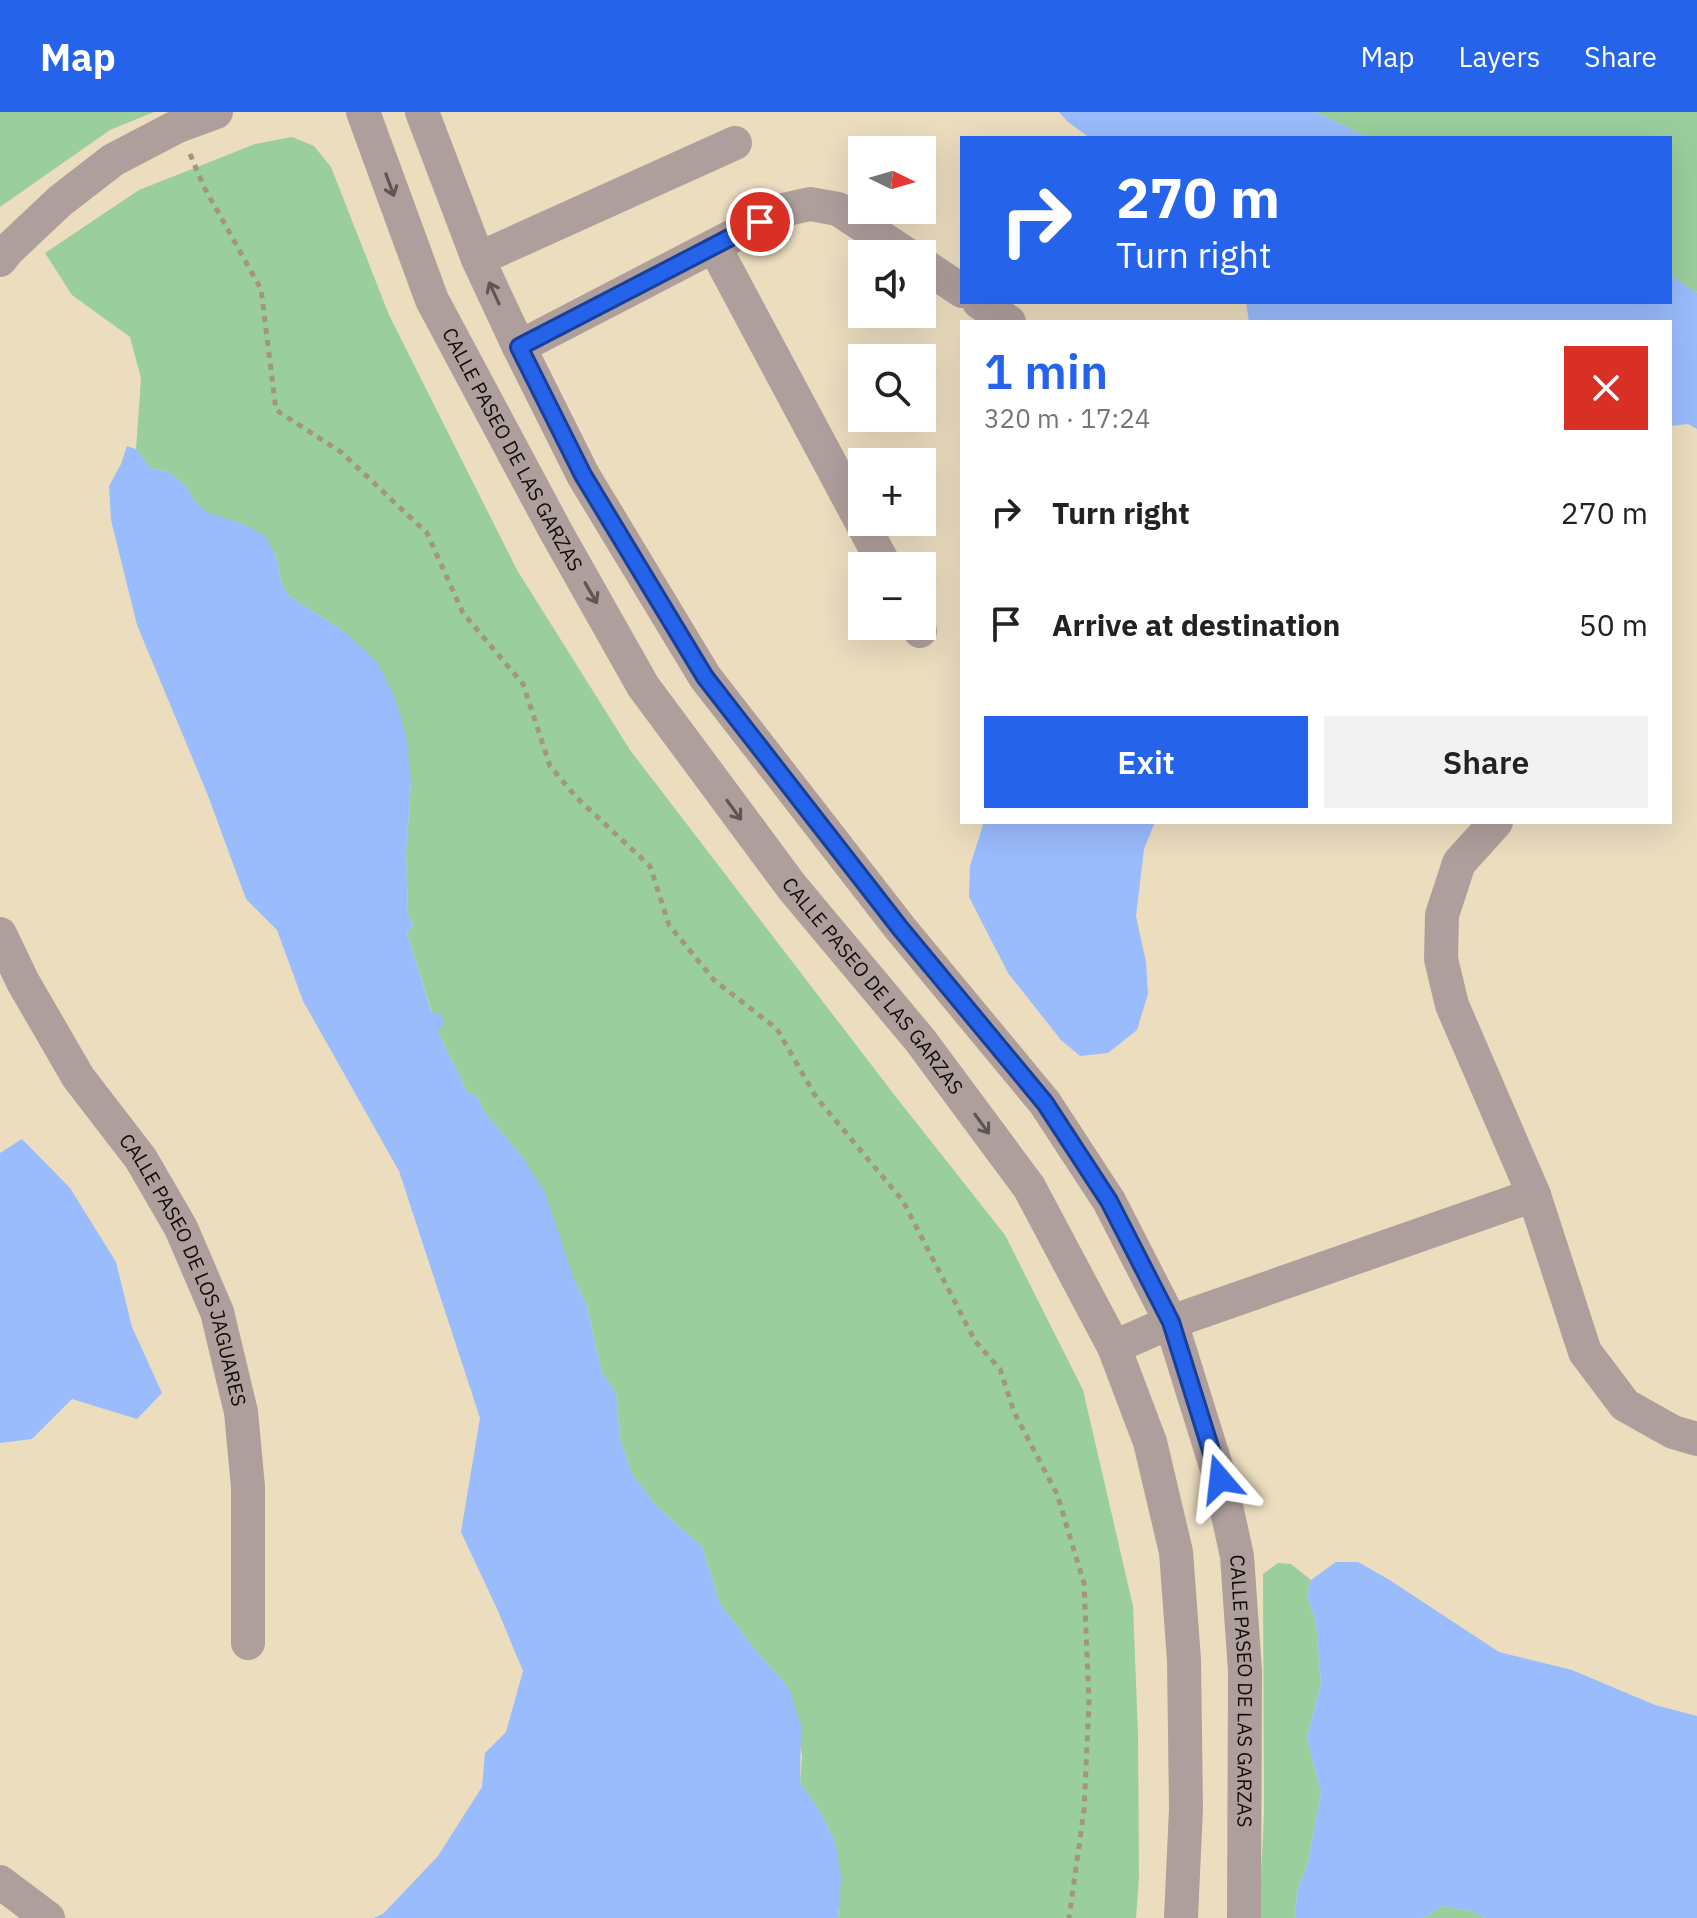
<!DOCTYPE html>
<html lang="en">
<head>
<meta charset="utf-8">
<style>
	:root { --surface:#fff; --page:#f2f2f2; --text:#222; --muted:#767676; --accent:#2563eb }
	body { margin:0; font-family:"IBM Plex Sans",sans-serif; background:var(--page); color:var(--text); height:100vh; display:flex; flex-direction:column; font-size:30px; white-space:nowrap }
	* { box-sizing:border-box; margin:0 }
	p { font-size:26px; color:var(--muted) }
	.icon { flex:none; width:44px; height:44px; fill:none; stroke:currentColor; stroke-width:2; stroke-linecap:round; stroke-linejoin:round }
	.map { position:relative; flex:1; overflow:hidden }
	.details { position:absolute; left:960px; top:208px; width:712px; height:504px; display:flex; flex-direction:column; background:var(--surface); border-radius:0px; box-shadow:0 8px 32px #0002 }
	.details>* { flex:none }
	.hud { position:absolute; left:960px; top:24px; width:712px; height:168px; border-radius:0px; box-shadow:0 8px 32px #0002; background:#2563eb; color:#fff; overflow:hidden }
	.needle { width:52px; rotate:95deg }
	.fabs { position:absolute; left:848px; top:24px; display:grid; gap:16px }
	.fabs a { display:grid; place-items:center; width:88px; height:88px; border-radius:0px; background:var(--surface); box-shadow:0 8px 32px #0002; font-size:40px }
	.pin { position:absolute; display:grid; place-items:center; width:68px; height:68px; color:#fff; margin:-34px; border:4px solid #fff; border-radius:50%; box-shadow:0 2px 8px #0007 }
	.me { position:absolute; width:88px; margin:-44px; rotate:343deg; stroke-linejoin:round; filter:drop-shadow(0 0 6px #0008) }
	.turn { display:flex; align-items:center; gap:28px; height:168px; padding:0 24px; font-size:36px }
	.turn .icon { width:104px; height:104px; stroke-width:2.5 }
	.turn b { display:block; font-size:56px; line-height:68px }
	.round { display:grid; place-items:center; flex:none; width:84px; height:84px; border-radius:0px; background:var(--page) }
	.headline { display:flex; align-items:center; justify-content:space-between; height:136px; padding:0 24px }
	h1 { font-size:48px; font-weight:600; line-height:60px; color:var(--accent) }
	.cta { display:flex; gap:16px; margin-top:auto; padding:16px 24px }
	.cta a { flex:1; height:92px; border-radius:0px; background:var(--accent); color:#fff; font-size:32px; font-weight:600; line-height:92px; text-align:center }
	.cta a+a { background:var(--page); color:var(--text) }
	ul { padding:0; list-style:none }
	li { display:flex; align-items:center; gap:24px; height:112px; padding:0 24px }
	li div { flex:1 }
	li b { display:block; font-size:30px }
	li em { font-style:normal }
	header { display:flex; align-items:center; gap:48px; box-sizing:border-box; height:112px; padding:0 40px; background:var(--accent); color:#fff }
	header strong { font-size:38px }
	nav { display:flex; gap:44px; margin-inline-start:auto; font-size:28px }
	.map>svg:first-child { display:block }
	.green { fill:#9bce9d }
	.water { fill:#9abbfc }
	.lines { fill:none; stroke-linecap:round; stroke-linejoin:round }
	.path { stroke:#a1967f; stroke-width:5; stroke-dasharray:6 6; stroke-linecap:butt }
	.minor { stroke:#af9f9c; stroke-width:34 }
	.oneway { stroke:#605650 }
	.route-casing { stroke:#184099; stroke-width:20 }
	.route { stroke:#2563eb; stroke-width:14 }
	.labels { text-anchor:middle; stroke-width:8; stroke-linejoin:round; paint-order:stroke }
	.street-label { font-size:20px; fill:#120d04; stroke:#fff }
</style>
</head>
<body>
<header>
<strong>Map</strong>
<nav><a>Map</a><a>Layers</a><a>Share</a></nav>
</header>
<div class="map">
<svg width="1697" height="1806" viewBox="0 0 1697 1806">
	<rect width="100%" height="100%" fill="#ecddbf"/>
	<g class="green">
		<path d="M0,0H154L110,18L0,95Z"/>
		<path d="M1315,0H1697V181L1670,163V26H1370Z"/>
		<path d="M292,25L314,34L331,55L389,203L517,458L630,638L896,985L1005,1123L1083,1278L1133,1494L1138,1622L1139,1765L1136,1806H838L839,1799L836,1732L821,1701L800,1670L802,1644L789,1576L757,1540L720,1492L702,1434L657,1395L631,1360L620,1327L616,1281L602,1261L586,1190L576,1173L524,1047L483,998L478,985L467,980L438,920L407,821L413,814L408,802L406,742L411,669L345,520L289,484L282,473L276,444L245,413L206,401L195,389L185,373L169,360L150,356L136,337L141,266L130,225L72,183L45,141L139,78L255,32Z"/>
		<path d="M1278,1451L1291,1452L1311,1468L1307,1483L1316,1510L1321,1572L1307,1626L1321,1680L1308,1750L1297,1779L1295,1806H1259L1264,1702L1263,1462Z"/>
		<path d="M1443,1794L1471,1799L1485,1806H1423Z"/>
	</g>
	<g class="water">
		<path d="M1059,0H1315L1370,26H1090L1068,10Z"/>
		<path d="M1670,163L1697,181V317L1688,312L1670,314V210H1249L1246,190H1670Z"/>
		<path d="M127,334L136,337L150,356L169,360L185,373L195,389L206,400L245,413L266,425L276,444L282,473L289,484L345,520L377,550L394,583L406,623L411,669L406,742L408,801L413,814L407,821L432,902H441L444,912L438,920L467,980L478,985L483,998L524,1047L545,1081L576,1173L586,1190L602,1261L616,1281L620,1327L631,1360L657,1395L702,1434L720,1492L757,1540L789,1576L801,1614L800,1670L821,1701L836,1732L841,1766L838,1806H373L383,1802L438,1744L482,1675L485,1641L506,1620L523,1559L498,1499L461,1420L480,1306L399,1059L303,889L277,818L246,787L207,681L137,513L111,408L109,374L121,352Z"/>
		<path d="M984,710H1155L1144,737L1136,804L1146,850L1148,882L1137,918L1108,941L1080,944L1061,928L1008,861L969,785L970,754Z"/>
		<path d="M22,1027L70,1076L116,1150L132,1215L162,1281L137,1307L72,1287L32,1327L0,1331V1041Z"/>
		<path d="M1336,1450H1358L1388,1467L1499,1540L1572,1558L1655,1593L1697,1604V1806H1485L1471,1799L1443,1794L1423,1806H1295L1297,1779L1308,1750L1321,1680L1307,1626L1321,1572L1316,1510L1307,1483L1311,1468Z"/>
	</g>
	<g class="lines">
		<path class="path" d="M190,42L204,75L261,177L276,298L341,340L427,421L463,501L523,572L550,654L577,686L650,754L669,813L714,868L777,917L816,985L903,1089L975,1229L1000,1257L1014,1300L1057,1382L1084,1471L1089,1590L1084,1698L1069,1806"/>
		<g class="minor">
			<path id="s1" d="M363,0L432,188L555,418L643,574L792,775L920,928L1029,1075L1114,1235L1150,1330L1176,1440L1184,1548L1186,1696L1181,1806"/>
			<path id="s2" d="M422,0L478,147L519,235L583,363L705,565L900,816L1045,991L1109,1089L1171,1210L1220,1367L1237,1444L1245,1559L1244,1806"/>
			<path d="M714,134L885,454"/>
			<path d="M478,147L735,31"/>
			<path d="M0,148L8,138L60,89L113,48L178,14L216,0"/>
			<path d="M922,152L962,179"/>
			<path d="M979,190L1009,210"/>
			<path d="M519,235L783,98L810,92L838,97L906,142"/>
			<path d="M917,514L920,519"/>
			<path d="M1496,710L1459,751L1442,803L1441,847L1452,893L1534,1083L1585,1240L1625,1293L1673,1320L1697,1327"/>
			<path id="s3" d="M0,822L23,870L78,965L141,1047L181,1116L217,1200L241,1300L248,1375V1531"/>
			<path d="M1114,1235L1171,1210L1534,1083"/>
			<path d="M0,1770L48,1806"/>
		</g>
	</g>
	<defs><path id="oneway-shaft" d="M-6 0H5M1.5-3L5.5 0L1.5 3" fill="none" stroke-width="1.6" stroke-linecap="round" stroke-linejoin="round" transform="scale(2)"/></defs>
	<g class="oneway">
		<use href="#oneway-shaft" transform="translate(390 73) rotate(70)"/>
		<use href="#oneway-shaft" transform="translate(494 181) rotate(-115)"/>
		<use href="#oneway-shaft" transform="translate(591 481) rotate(60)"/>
		<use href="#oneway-shaft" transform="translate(734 698) rotate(54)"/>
		<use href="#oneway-shaft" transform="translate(982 1012) rotate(54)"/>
	</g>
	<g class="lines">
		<g class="route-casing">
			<path id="route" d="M760,110L519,235L583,363L705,565L900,816L1045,991L1109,1089L1171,1210L1220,1367"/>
		</g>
		<use href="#route" class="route"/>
	</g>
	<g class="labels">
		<g class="street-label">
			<text dy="7" stroke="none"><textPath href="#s1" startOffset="370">CALLE PASEO DE LAS GARZAS</textPath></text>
			<text dy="7" stroke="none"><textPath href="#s1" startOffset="1018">CALLE PASEO DE LAS GARZAS</textPath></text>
			<text dy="7" stroke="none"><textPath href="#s3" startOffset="386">CALLE PASEO DE LOS JAGUARES</textPath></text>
			<text dy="7" stroke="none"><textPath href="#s2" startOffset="1810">CALLE PASEO DE LAS GARZAS</textPath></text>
		</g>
	</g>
</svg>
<div class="fabs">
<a><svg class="needle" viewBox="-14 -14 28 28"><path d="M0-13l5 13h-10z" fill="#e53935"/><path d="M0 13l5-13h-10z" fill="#767676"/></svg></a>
<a><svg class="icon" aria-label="sound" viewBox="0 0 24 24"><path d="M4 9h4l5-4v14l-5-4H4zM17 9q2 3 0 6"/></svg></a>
<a><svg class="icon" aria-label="search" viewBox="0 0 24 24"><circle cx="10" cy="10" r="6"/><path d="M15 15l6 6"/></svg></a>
<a>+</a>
<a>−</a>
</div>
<div class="pin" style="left:760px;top:110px;background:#d93025"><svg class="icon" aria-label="arrive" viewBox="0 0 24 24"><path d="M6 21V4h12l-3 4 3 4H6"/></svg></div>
<svg class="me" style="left:1220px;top:1367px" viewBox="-20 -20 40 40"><path d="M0-17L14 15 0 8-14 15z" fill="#2563eb" stroke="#fff" stroke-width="4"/></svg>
<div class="hud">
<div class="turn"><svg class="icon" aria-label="right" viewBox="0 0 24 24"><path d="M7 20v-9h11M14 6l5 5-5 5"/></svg><div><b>270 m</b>Turn right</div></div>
</div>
<section class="details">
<div class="headline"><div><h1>1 min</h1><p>320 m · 17:24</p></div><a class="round" style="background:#d93025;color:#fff"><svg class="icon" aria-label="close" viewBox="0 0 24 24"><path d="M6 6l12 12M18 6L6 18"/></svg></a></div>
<ul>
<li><svg class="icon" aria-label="right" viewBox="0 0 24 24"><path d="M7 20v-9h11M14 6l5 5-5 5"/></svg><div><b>Turn right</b></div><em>270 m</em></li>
<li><svg class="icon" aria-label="arrive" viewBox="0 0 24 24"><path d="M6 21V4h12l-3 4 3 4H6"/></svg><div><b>Arrive at destination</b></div><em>50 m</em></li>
</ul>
<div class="cta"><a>Exit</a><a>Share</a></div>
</section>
</div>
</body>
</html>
